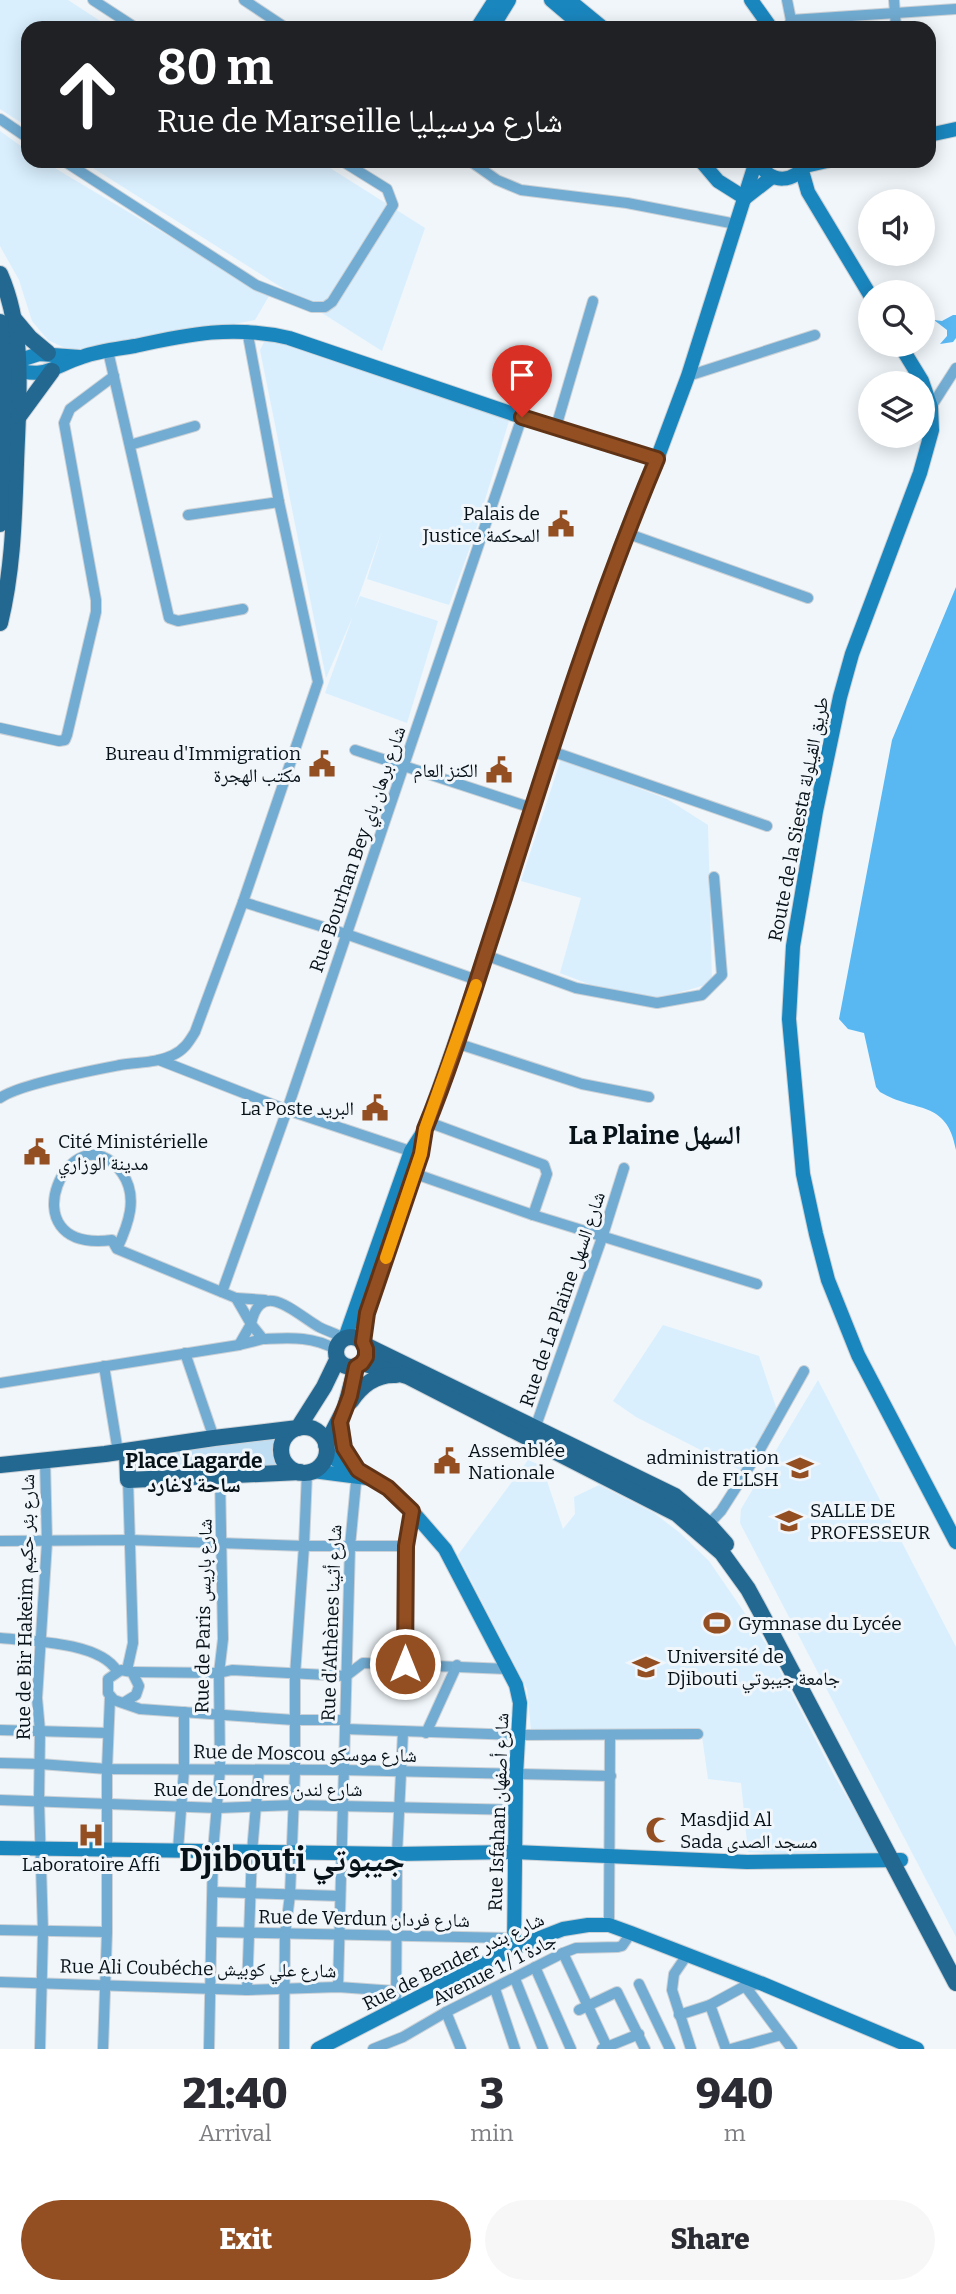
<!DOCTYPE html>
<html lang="en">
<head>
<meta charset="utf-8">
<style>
	:root { --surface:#fff; --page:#f7f7f7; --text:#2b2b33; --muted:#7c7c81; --accent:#934f22 }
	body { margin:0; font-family:Bitter,"Noto Naskh Arabic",serif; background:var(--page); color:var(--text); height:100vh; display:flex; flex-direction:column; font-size:26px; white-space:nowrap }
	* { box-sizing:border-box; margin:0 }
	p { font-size:23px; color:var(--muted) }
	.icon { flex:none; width:38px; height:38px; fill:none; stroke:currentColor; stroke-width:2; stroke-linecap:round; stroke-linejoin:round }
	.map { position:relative; height:2049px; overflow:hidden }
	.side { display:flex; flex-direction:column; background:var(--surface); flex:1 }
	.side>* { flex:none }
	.hud { position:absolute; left:21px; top:21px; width:915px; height:147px; border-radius:21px; box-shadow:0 4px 18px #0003; background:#202124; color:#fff; overflow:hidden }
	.tools { position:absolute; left:858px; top:189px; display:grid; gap:14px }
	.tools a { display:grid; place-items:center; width:77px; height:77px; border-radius:50%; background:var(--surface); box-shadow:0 4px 18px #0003; font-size:35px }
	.pin { position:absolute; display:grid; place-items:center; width:60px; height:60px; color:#fff; margin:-72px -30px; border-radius:50% 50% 50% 0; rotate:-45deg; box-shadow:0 0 7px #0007 }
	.pin .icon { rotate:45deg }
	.me { position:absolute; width:77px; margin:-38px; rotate:0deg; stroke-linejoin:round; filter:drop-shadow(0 0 5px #0008) }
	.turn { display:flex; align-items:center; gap:24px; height:147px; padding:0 21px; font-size:32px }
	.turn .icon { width:91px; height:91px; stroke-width:2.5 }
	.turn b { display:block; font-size:49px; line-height:60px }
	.eta { display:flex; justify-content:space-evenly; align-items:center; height:119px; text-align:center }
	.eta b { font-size:42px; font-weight:800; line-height:49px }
	.primary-button { display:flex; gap:14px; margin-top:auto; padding:14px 21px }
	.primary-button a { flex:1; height:80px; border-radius:42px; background:var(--accent); color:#fff; font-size:28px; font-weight:800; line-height:80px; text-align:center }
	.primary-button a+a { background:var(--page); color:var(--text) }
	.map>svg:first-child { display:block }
	.built { fill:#d9effe }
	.green { fill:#c0def3 }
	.water { fill:#59b7f2 }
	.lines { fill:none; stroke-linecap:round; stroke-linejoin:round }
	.street-casing { stroke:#cbd1d6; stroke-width:12 }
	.secondary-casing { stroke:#cbd1d6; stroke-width:16 }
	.primary-casing { stroke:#cbd1d6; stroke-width:18 }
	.street { stroke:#72acd2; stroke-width:10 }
	.secondary { stroke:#1a86be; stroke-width:14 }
	.primary { stroke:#236891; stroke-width:16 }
	.route-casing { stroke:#603316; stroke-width:18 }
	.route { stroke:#934f22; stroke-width:12 }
	.slow { stroke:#f59e0b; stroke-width:12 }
	.labels { text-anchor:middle; stroke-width:6; stroke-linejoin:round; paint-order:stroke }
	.poi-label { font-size:19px; fill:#071118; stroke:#f0f6fa; text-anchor:start }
	.street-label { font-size:19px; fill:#071118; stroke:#f0f6fa }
	.neighbourhood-label { font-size:21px; font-weight:bold; fill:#071118; stroke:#f0f6fa }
	.district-label { font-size:26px; font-weight:bold; fill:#071118; stroke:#f0f6fa }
	.town-label { font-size:33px; font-weight:bold; fill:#071118; stroke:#f0f6fa }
</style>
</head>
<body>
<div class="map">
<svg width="956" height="2049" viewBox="0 0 956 2049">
	<rect width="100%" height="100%" fill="#f0f6fa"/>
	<g class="built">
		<path d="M0,0H68L111,28H28V127L0,109Z"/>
		<path d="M0,131L28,151V161H43L269,296L255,320L90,351L65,348L48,340L32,321L19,280L0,246Z"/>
		<path d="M82,161H319L425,228L382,351Z"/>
		<path d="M273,339L509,421L473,539L449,605L367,579L382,531L354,610L360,596L438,621L407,723L325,693L353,616L326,678L260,350L264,342Z"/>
		<path d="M561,759L667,799L708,825L712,983L660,998L599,988L560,973L581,898L521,881Z"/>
		<path d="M663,1325L759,1356L777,1410L742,1471L636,1417L613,1401Z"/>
		<path d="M818,1380L956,1647V1937L740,1523L741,1509Z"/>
		<path d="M528,1460L542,1466L563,1529L575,1514L574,1497L599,1485L654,1513L680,1533L709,1561L766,1644L836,1779L884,1859L748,1852L741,1783L708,1779L701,1729L531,1730L527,1689L458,1555Z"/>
	</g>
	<path class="green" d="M275,1436L272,1453L278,1468L146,1473L145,1455Z"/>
	<g class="water">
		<path d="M953,315H956V338L953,342L940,344L947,336V330L934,320L942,321Z"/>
		<path d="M956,587V1150C947,1099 915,1113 880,1092L876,1087L864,1033L848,1029L839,1019L892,740Z"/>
	</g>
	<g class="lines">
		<g class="street-casing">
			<g id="street">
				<path d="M93,0L136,28"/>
				<path d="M244,0L286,28"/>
				<path d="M787,0L791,20L788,28"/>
				<path d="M894,0L896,28"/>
				<path d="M791,20L956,9"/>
				<path d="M0,119L28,138"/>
				<path d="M64,161L256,285L312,307H325L332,302L393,205L387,189L342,161"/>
				<path d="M470,161L497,180L521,190L627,203L736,224"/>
				<path d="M108,351L169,618L178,621L243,609"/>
				<path d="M688,376L815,335"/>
				<path d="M931,407L956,368"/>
				<path d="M556,427L593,301"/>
				<path d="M130,445L195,426"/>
				<path d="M188,515L279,502"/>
				<path d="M626,533L808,598"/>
				<path d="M0,728L59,741L65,740L67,735L96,612V600L64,423L70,409L114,376"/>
				<path d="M355,750L532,808"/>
				<path d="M551,751L767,826"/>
				<path d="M243,902L346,934L477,980"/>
				<path d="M485,955L576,988L657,1003L702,995L722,975L714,877"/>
				<path d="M456,1043L582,1084L649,1097"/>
				<path d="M159,1060L287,1110L416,1153"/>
				<path d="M0,1098C19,1084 94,1070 120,1065C138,1062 157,1063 173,1055C184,1050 189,1042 195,1032L243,902L318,682L279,502L247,330"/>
				<path d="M428,1122L544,1165L547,1174L533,1215"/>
				<path d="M407,1171L533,1215L757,1284"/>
				<path d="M117,1249C128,1225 139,1197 122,1173C72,1104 3,1254 112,1240L117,1249L236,1298"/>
				<path d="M222,1292L287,1110L522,417"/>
				<path d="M263,1339L239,1345L251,1324L236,1298L265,1300"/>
				<path d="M335,1349C312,1336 290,1338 263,1339L251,1324C261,1277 296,1314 319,1327C327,1331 336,1334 345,1338"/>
				<path d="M185,1353L214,1438"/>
				<path d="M104,1366L118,1452"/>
				<path d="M0,1383L239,1345"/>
				<path d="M533,1434L603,1235L624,1168"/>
				<path d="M705,1528L721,1511L758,1453L804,1371"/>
				<path d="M0,1541L130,1540L304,1546H406"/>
				<path d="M0,1638C31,1641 100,1642 117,1671"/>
				<path d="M405,1664L406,1546L412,1511"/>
				<path d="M127,1670L133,1643L128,1480"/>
				<path d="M132,1672L219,1673L232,1670L346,1676L363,1663L507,1669"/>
				<path d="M123,1703L136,1695L139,1686L132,1672L121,1670L108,1679V1693L114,1700L140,1709L294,1720H345"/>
				<path d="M345,1729L519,1735L698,1734"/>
				<path d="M0,1730L108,1733"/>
				<path d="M426,1733L457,1665"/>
				<path d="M0,1763L40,1764L107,1769L343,1770L611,1776"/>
				<path d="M0,1800L218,1808L294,1805L516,1810"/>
				<path d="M178,1850L184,1770V1712"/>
				<path d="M213,1892L340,1896"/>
				<path d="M609,1925L610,1736"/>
				<path d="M0,1930L107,1932"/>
				<path d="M212,1932L514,1938"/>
				<path d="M563,1953L608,2049"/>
				<path d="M687,1955L674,1974L672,1990L691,2049"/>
				<path d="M535,1967L571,2049"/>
				<path d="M515,1979L543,2049"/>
				<path d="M0,1982L247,1990L338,1987L395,1991"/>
				<path d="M639,1984L670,2049"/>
				<path d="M745,1986L792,2049"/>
				<path d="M338,1987L350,1546L357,1472"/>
				<path d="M495,1989L515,2049"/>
				<path d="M247,1990L252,1852L259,1770"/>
				<path d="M710,2005L726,2049"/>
				<path d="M396,2010L397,1854L403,1732"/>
				<path d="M579,2010L617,1992L645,2049"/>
				<path d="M446,2012L461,2049"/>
				<path d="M679,2015L710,2005L745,1986L761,1984"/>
				<path d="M40,2049L43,1932L39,1801L40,1731L37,1698L47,1542L45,1460"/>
				<path d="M103,2049L107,1932V1769L110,1697"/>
				<path d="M209,2049L213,1851L220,1770L219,1673L223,1639L220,1476"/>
				<path d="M284,2049L285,1934L290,1895L295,1771V1675L304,1546L307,1473"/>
				<path d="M373,2049L403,2037L446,2012L563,1953L576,1948L618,1947L622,1946L631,1933"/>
				<path d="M602,2049L639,2034"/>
				<path d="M731,2049L781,2035"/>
			</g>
		</g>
		<g class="secondary-casing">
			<g id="secondary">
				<path d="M551,0L584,28"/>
				<path d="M569,0L603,28"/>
				<path d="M751,0L771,28"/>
				<path d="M477,28L495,0"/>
				<path d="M492,28L509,0"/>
				<path d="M929,135L956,129"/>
				<path d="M701,161L718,181L745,198"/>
				<path d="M759,161C768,185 797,184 807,161"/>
				<path d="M805,166L827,161"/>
				<path d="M802,171L808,192L870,295"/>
				<path d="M745,198L772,177"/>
				<path d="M900,345L922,381L931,407L932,430L920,473L852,654L840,697L816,811L793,946L789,1019L803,1174L816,1234L828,1280L858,1355L956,1542"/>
				<path d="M11,363L39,354L80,357"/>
				<path d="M10,368C46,380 51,367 82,357C98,351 117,349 135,346C189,334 233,325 289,338L522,417L657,459"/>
				<path d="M345,1338L411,1151L422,1134"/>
				<path d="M363,1342L367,1313L421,1154L425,1129L477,980L551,751L626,533L657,459L688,376L756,161"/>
				<path d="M327,1452L336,1460L389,1488L412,1511L445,1549L516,1685L520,1703L516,1775L514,1948"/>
				<path d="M313,1471L367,1478"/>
				<path d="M0,1848L397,1854L514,1852L747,1862L901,1860"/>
				<path d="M318,2049L514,1948L563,1929L588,1925H609L631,1933L763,1984L917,2049"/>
			</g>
		</g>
		<g class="primary-casing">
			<g id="primary">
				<path d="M0,274C26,333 18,401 16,464C14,518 13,570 0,623"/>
				<path d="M14,319L30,338L48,353"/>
				<path d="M0,322L4,366L0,524"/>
				<path d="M19,416L52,371"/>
				<circle cx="351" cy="1352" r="15"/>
				<path d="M365,1345L675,1496L709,1525L726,1544"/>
				<path d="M362,1363L407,1376L677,1514L722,1553L748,1589L760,1611L956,1983"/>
				<path d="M351,1401C361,1386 376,1374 396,1375"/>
				<path d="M340,1422L344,1448L358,1470"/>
				<circle cx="304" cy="1450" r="23"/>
				<path d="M326,1445L345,1408L356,1367"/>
				<path d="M127,1451L128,1480L300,1472"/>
				<path d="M0,1465L105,1454L214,1438L298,1428L324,1387L337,1360"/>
			</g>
		</g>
		<use href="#street" class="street"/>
		<use href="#secondary" class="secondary"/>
		<use href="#primary" class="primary"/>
	</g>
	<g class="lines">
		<g class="route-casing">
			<path id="route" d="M405,1664L406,1546L412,1511L388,1488L358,1470L344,1448L340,1422L350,1396L356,1367L362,1363L366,1357V1349L363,1342L367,1313L421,1154L425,1129C455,1056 477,979 502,904C549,755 596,604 657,459L522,417"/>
		</g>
		<use href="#route" class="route"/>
		<path class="slow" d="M386,1258L421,1154L425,1129L476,985"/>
	</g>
	<defs>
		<g id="civic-bare" transform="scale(2.1)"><path d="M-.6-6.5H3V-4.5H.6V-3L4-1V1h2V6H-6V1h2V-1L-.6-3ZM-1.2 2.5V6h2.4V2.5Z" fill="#934f22" stroke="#f0f6fa" stroke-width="2.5" paint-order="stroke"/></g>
		<g id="university-bare" transform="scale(2.1)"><path d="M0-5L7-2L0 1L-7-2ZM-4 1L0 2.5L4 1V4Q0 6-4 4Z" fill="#934f22" stroke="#f0f6fa" stroke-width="2.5" paint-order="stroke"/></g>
		<g id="stadium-bare" transform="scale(2.1)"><path d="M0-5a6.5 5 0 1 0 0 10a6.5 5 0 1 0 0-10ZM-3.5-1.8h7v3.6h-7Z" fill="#934f22" stroke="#f0f6fa" stroke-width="2.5" paint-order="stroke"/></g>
		<g id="mosque-bare" transform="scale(2.1)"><path d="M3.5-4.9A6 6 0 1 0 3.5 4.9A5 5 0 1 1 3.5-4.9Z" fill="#934f22" stroke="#f0f6fa" stroke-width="2.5" paint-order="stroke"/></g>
		<g id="hospital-bare" transform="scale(2.1)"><path d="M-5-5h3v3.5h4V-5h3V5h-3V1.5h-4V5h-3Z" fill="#934f22" stroke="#f0f6fa" stroke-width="2.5" paint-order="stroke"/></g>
	</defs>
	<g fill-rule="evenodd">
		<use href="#civic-bare" x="561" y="524"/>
		<use href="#civic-bare" x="322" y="764"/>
		<use href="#civic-bare" x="499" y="770"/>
		<use href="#civic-bare" x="375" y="1108"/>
		<use href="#civic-bare" x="37" y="1152"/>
		<use href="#civic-bare" x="447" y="1461"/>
		<use href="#university-bare" x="800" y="1468"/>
		<use href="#university-bare" x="789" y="1521"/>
		<use href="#stadium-bare" x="717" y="1623"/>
		<use href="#university-bare" x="646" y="1667"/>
		<use href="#mosque-bare" x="659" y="1830"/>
		<use href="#hospital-bare" x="91" y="1835"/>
	</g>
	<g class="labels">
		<g class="poi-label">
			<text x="540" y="520" text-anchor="end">Palais de<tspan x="540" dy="22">Justice المحكمة</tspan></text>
			<text x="301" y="760" text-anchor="end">Bureau d'Immigration<tspan x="301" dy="22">مكتب الهجرة</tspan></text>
			<text x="478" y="777" text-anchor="end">الكنز العام</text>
			<text x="354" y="1115" text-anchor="end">La Poste البريد</text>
			<text x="58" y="1148">Cité Ministérielle<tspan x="58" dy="22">مدينة الوزاري</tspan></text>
			<text x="468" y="1457">Assemblée<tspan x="468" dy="22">Nationale</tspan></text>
			<text x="779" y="1464" text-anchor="end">administration<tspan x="779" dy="22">de FLLSH</tspan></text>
			<text x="810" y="1517">SALLE DE<tspan x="810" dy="22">PROFESSEUR</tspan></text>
			<text x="738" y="1630">Gymnase du Lycée</text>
			<text x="667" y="1663">Université de<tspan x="667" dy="22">Djibouti جامعة جيبوتي</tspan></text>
			<text x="680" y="1826">Masdjid Al<tspan x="680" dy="22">Sada مسجد الصدى</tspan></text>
			<text x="91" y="1871" text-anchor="middle">Laboratoire Affi</text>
		</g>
		<g class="street-label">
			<text transform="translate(798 819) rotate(-79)" y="7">Route de la Siesta طريق القيلولة</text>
			<text transform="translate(357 849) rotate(-71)" y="7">Rue Bourhan Bey شارع برهان باي</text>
			<text transform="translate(562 1299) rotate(-71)" y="7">Rue de La Plaine شارع السهل</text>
			<text transform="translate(25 1607) rotate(-89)" y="7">Rue de Bir Hakeim شارع بئر حكيم</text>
			<text transform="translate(203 1616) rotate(-89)" y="7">Rue de Paris شارع باريس</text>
			<text transform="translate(331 1623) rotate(-88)" y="7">Rue d'Athènes شارع أثينا</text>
			<text transform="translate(305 1753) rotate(1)" y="7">Rue de Moscou شارع موسكو</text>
			<text x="258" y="1796">Rue de Londres شارع لندن</text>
			<text transform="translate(498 1812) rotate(-88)" y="7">Rue Isfahan شارع أصفهان</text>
			<text transform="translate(364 1918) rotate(1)" y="7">Rue de Verdun شارع فردان</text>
			<text transform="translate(453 1961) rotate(-26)" y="7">Rue de Bender شارع بندر</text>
			<text transform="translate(198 1968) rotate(1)" y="7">Rue Ali Coubéche شارع علي كوبيش</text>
			<text transform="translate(494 1969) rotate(-27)" y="7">Avenue 1 / جادة 1</text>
		</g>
		<g class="neighbourhood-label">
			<text x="194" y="1468">Place Lagarde<tspan x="194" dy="24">ساحة لاغارد</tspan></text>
		</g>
		<g class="district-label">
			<text x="655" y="1144">La Plaine السهل</text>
		</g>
		<g class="town-label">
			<text x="292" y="1871">Djibouti جيبوتي</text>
		</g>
	</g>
</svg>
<div class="tools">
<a><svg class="icon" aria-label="sound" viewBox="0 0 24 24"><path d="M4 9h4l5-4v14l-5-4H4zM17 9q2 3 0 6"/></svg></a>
<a><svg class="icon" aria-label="search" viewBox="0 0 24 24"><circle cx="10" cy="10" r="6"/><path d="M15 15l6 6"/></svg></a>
<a><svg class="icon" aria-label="layers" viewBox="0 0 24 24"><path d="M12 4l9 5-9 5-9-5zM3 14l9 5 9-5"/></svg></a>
</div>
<div class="pin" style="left:522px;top:417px;background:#d93025"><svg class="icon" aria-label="arrive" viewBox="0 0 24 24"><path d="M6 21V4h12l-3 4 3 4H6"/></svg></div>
<svg class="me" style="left:405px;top:1664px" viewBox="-20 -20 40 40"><circle r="17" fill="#934f22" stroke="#fff" stroke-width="3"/><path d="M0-11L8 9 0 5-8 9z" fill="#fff"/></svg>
<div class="hud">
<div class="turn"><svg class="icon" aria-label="ahead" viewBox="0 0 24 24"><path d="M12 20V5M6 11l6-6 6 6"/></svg><div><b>80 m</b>Rue de Marseille شارع مرسيليا</div></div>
</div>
</div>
<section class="side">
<div class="eta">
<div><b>21:40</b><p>Arrival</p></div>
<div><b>3</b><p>min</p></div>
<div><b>940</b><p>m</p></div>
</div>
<div class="primary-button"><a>Exit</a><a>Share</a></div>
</section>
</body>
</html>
